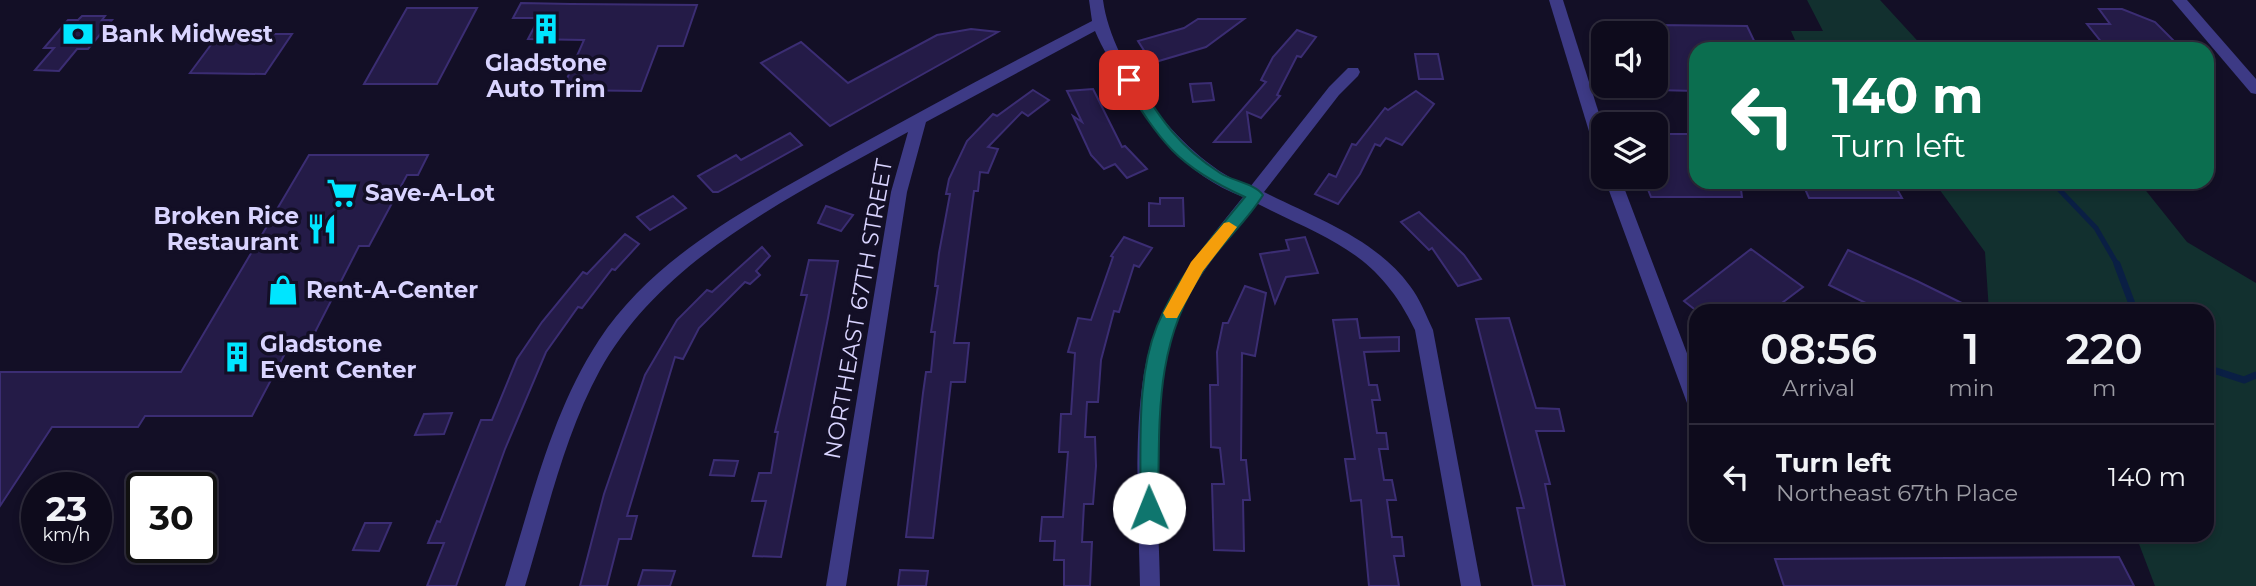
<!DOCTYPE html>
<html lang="en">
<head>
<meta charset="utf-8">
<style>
	:root { --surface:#0e0b1c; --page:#1c1929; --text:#f1f3f6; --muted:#9b9ba3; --line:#2e2b3b }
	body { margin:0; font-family:Montserrat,sans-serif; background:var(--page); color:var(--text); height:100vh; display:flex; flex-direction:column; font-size:26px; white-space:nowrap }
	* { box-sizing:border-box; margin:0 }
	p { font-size:23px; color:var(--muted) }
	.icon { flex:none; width:38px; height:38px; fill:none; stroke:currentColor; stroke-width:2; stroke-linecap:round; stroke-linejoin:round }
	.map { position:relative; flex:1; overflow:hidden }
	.sheet { position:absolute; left:1689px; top:304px; width:525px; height:238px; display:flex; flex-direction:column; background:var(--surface); border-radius:21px; box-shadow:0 4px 10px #0003,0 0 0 2px var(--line) }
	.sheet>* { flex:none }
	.hud { position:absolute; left:1689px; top:42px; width:525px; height:147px; border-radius:21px; box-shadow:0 4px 10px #0003,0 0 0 2px var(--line); background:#0b6e4f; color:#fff; overflow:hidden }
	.fabs { position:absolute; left:1591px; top:21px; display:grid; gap:14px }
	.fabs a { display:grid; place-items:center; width:77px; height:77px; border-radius:14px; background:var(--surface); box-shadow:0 4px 10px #0003,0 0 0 2px var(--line); font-size:35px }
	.speed { position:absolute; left:21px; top:472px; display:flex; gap:14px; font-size:35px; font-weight:700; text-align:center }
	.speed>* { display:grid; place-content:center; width:91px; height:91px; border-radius:50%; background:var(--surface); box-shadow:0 4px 10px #0003,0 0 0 2px var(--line); line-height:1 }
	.speed small { font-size:18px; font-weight:400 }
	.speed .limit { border:4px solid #111; border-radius:10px; background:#fff; color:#111 }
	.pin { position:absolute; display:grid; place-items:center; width:60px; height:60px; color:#fff; margin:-30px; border-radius:14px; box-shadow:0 4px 10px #0006 }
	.me { position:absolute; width:77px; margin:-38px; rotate:359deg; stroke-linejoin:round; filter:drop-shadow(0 0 5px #0008) }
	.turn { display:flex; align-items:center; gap:24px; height:147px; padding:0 28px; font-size:32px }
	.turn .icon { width:91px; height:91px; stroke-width:2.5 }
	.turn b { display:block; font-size:49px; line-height:60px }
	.eta { display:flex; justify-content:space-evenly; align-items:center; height:119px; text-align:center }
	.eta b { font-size:42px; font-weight:600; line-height:49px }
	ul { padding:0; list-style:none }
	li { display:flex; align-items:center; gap:21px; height:105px; padding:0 28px; border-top:2px solid var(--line) }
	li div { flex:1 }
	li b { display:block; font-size:26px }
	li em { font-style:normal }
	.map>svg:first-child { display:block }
	.green { fill:#12302f }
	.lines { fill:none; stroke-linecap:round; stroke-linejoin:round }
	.stream-far1 { stroke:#0a1f44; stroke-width:5 }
	.stream { stroke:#0a1f44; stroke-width:7 }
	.building { fill:#241b47; stroke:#3b2d73; stroke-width:2 }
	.street { fill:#3d3a85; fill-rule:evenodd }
	.route { fill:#0f766e; stroke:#0a4d48; stroke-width:2 }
	.slow { fill:#f59e0b }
	.labels { text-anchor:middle; stroke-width:7; stroke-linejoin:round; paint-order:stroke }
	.poi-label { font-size:23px; font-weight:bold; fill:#d9d4ff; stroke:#130f26; text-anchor:start }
	.street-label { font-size:23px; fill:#d9d4ff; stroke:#130f26 }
</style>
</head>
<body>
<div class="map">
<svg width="2256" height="586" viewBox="0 0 2256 586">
	<rect width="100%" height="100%" fill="#130f26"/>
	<g class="green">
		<path d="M1807,0H1880L1925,49H1799L1791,31H1823Z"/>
		<path d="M1934,182H2139L2187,242L2256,283V586H2155L2136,536H2207V312L1989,311L1985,252Z"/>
	</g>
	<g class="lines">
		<path class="stream-far1" d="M2052,182L2096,228L2118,266"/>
		<g class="stream">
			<path d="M2117,264L2135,312"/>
			<path d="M2207,368L2244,380L2256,375"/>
		</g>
	</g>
	<g class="building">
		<path d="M521,3L571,4L697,5L683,46H658L641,91L562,90L584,40L528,39L539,18H513Z"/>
		<path d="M407,8H477L437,84H364Z"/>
		<path d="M2099,9H2122L2155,22L2182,49H2107L2087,24H2110Z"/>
		<path d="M82,16H105L102,20H112L88,49H77L59,71L35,70L54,48H44L68,20H78Z"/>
		<path d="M1198,19H1244L1206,47L1152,63L1138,41L1184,28Z"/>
		<path d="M1656,25L1747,26L1758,49H1696V91L1656,90Z"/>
		<path d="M971,29L998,32L830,126L761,63L801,42L848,83L937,35Z"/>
		<path d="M1297,30L1316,37L1301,57L1297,56L1277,95L1280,96L1261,118L1247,112L1251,142H1214L1266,82L1261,80L1273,57Z"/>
		<path d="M219,34H292L265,74L190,73Z"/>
		<path d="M1415,54H1438L1443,79H1419Z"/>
		<path d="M1211,83L1214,100L1193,102L1190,84Z"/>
		<path d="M1093,89L1122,147L1125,146L1147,169L1127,178L1115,164L1104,169L1091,155L1073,116L1082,122L1067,91Z"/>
		<path d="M1033,90L1049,100L1028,116L1022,112L988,147L998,149L988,173L980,172L978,191H974L954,343H969L965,382H951L933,538L906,537L923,393L926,372H931L935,332H931L938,286H935L939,253L950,194H946L949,179L967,141L993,114L997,116Z"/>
		<path d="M1416,91L1434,104L1402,145L1386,138L1380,146L1375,144L1360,174L1338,204L1315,194L1329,174L1336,177L1352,144L1356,145L1385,108L1388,110Z"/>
		<path d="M790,133L802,145L718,192H713L698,176L736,155L741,160Z"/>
		<path d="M1656,134H1696V182H1740L1742,197H1651L1643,177H1656Z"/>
		<path d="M309,155H428L418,175H407L369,246H359L310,342H291L252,416H145L138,427H52L0,506V372H181Z"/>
		<path d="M1802,182H1893L1902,198H1809Z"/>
		<path d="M673,196L686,208L650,230L637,217Z"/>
		<path d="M1160,198H1183L1184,226H1149V203L1160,204Z"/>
		<path d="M826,206L853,215L841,231L818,223Z"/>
		<path d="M1419,212L1464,255L1481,279L1458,286L1432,248L1429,250L1401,222Z"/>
		<path d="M625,234L639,244L615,270L612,269L582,308L578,307L546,352L505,449L456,586H427L444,543H428L437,521L440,522L481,420H492L517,359L542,322L583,272L587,274Z"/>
		<path d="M1124,237L1152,248L1139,267L1134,265L1119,312L1114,311L1101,360L1098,402H1087L1085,437H1095L1096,466L1093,504H1084L1082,542H1092L1090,586H1064V560H1054L1055,541H1040L1042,517H1063L1068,452H1059L1061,414H1071L1075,353L1068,352L1078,318L1091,320L1113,257L1111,256Z"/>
		<path d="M1305,237L1318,273L1286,277L1275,303L1260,254L1289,250L1286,240Z"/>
		<path d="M762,247L770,256L756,271L760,275L750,284L745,282L699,328L683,359L675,357L627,516H637L631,539H619L607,586H580L604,494L645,375L677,320L707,290L712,292Z"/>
		<path d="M1751,249L1803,287L1770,312H1698L1684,301Z"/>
		<path d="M1848,250L1917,281L1980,312H1884L1829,285Z"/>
		<path d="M809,260L838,261L828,318L781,557L753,556L766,501H752L759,473H771L778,432H775L807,295H801Z"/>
		<path d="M1245,286L1266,293L1255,356L1242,353L1241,460H1246L1250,500H1243L1244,551L1214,550L1212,484H1224L1220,448L1211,447L1210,385H1218L1217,352L1223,323H1228Z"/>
		<path d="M1509,318L1536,408L1559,409L1564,431H1536L1550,484H1545L1565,586H1533L1517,508H1524L1476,319Z"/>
		<path d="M1357,319L1360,338L1399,337V351L1364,352L1369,385H1377L1380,400H1372L1377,433H1386L1388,449H1379L1384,480H1392L1396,500H1387L1392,537H1402L1404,556H1394L1399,586H1369L1361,500L1351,501L1345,459H1355L1333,320Z"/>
		<path d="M452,413L444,434L415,435L424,414Z"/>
		<path d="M714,460L738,461L734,476L710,475Z"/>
		<path d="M365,523H391L379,551L353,550Z"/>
		<path d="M2119,557L2134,586H1784L1775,559Z"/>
		<path d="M643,570L675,571L670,586H638Z"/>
		<path d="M900,570L928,571L926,586H898Z"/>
	</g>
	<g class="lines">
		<g class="street">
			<path d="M1089,0H1103C1112,69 1185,162 1250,187L1329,87L1348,68H1358L1360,72L1358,76L1339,95L1264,192C1315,218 1375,238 1410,286C1420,299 1426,315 1433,330L1481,586H1461L1415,330C1377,251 1329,240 1256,203C1226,242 1192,280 1174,327C1147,395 1159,512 1160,586H1140C1139,513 1129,392 1157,326C1177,277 1211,237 1243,197C1185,175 1152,130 1121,78C1112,63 1102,48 1095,31L926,122L907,192L846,586H826L891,192L908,132C797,194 664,255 600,370C564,436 547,514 525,586H505C531,503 551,413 599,340C657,252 757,204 845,153C926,108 1008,64 1092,21Z"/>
			<path d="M1549,0H1563L1603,126V157L1595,151Z"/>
			<path d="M2172,0H2187L2256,79V94L2251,93Z"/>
			<path d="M1604,177H1620L1696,377V411L1689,409L1687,403Z"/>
		</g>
	</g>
	<path class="route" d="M1129,75L1134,77C1161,119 1177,145 1220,173C1232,181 1254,183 1263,195C1246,223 1220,244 1203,271C1153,345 1160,422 1158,508L1155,513L1149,516L1142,513L1140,508C1142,449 1135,381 1157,326C1177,277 1212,237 1245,197C1176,166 1161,142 1122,80Z"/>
	<path class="slow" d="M1229,222L1237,227L1234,231L1203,271L1177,318H1166L1163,313L1191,262L1224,223Z"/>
	<defs>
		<g id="building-bare" transform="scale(2.415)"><path d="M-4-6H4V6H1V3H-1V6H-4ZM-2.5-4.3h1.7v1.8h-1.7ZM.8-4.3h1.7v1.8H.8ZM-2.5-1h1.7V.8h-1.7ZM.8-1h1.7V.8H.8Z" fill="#00e5ff" stroke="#130f26" stroke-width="2.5" paint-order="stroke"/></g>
		<g id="bank-bare" transform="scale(2.415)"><path d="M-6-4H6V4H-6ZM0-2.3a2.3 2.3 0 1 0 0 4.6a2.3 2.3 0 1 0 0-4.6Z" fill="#00e5ff" stroke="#130f26" stroke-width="2.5" paint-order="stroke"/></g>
		<g id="supermarket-bare" transform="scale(2.415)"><path d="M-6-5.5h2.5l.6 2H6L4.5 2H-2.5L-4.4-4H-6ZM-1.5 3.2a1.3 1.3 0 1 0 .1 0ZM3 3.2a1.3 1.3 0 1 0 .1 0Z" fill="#00e5ff" stroke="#130f26" stroke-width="2.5" paint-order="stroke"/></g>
		<g id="restaurant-bare" transform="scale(2.415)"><path d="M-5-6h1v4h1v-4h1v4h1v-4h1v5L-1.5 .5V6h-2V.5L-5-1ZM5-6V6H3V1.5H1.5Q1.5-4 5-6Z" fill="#00e5ff" stroke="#130f26" stroke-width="2.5" paint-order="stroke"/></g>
		<g id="shop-bare" transform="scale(2.415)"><path d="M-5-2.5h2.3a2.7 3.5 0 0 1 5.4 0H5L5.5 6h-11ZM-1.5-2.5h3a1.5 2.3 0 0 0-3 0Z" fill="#00e5ff" stroke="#130f26" stroke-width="2.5" paint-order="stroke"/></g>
	</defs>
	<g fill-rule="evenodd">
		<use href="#building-bare" x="546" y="29"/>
		<use href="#bank-bare" x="78" y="34"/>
		<use href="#supermarket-bare" x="342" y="193"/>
		<use href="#restaurant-bare" x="322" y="229"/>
		<use href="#shop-bare" x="283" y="290"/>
		<use href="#building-bare" x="237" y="357"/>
	</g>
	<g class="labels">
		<g class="poi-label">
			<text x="101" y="42">Bank Midwest</text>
			<text x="546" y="71" text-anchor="middle">Gladstone<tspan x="546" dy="26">Auto Trim</tspan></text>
			<text x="365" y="201">Save-A-Lot</text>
			<text x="299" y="224" text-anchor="end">Broken Rice<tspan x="299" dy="26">Restaurant</tspan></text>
			<text x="306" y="298">Rent-A-Center</text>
			<text x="260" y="352">Gladstone<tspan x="260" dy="26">Event Center</tspan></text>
		</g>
		<g class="street-label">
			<text transform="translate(858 309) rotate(-80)" y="8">NORTHEAST 67TH STREET</text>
		</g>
	</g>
</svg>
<div class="fabs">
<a><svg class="icon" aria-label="sound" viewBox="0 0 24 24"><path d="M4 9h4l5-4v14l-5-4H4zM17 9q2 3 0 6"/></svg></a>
<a><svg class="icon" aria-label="layers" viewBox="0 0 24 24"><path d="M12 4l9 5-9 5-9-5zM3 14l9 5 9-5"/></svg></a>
</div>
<div class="speed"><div>23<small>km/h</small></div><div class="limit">30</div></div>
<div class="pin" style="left:1129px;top:80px;background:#d93025"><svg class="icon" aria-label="arrive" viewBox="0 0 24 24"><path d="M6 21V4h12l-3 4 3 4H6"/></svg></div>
<svg class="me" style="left:1149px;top:508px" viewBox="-20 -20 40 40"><circle r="19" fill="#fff"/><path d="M0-13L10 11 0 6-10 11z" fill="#0f766e"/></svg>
<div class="hud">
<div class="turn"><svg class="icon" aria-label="left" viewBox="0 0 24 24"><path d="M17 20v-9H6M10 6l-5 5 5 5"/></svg><div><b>140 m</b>Turn left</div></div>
</div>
<section class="sheet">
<div class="eta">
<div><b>08:56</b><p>Arrival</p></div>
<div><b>1</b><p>min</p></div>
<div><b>220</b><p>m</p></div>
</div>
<ul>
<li><svg class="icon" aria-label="left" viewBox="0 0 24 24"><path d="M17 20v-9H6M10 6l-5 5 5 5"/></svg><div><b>Turn left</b><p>Northeast 67th Place</p></div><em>140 m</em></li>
</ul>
</section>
</div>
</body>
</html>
